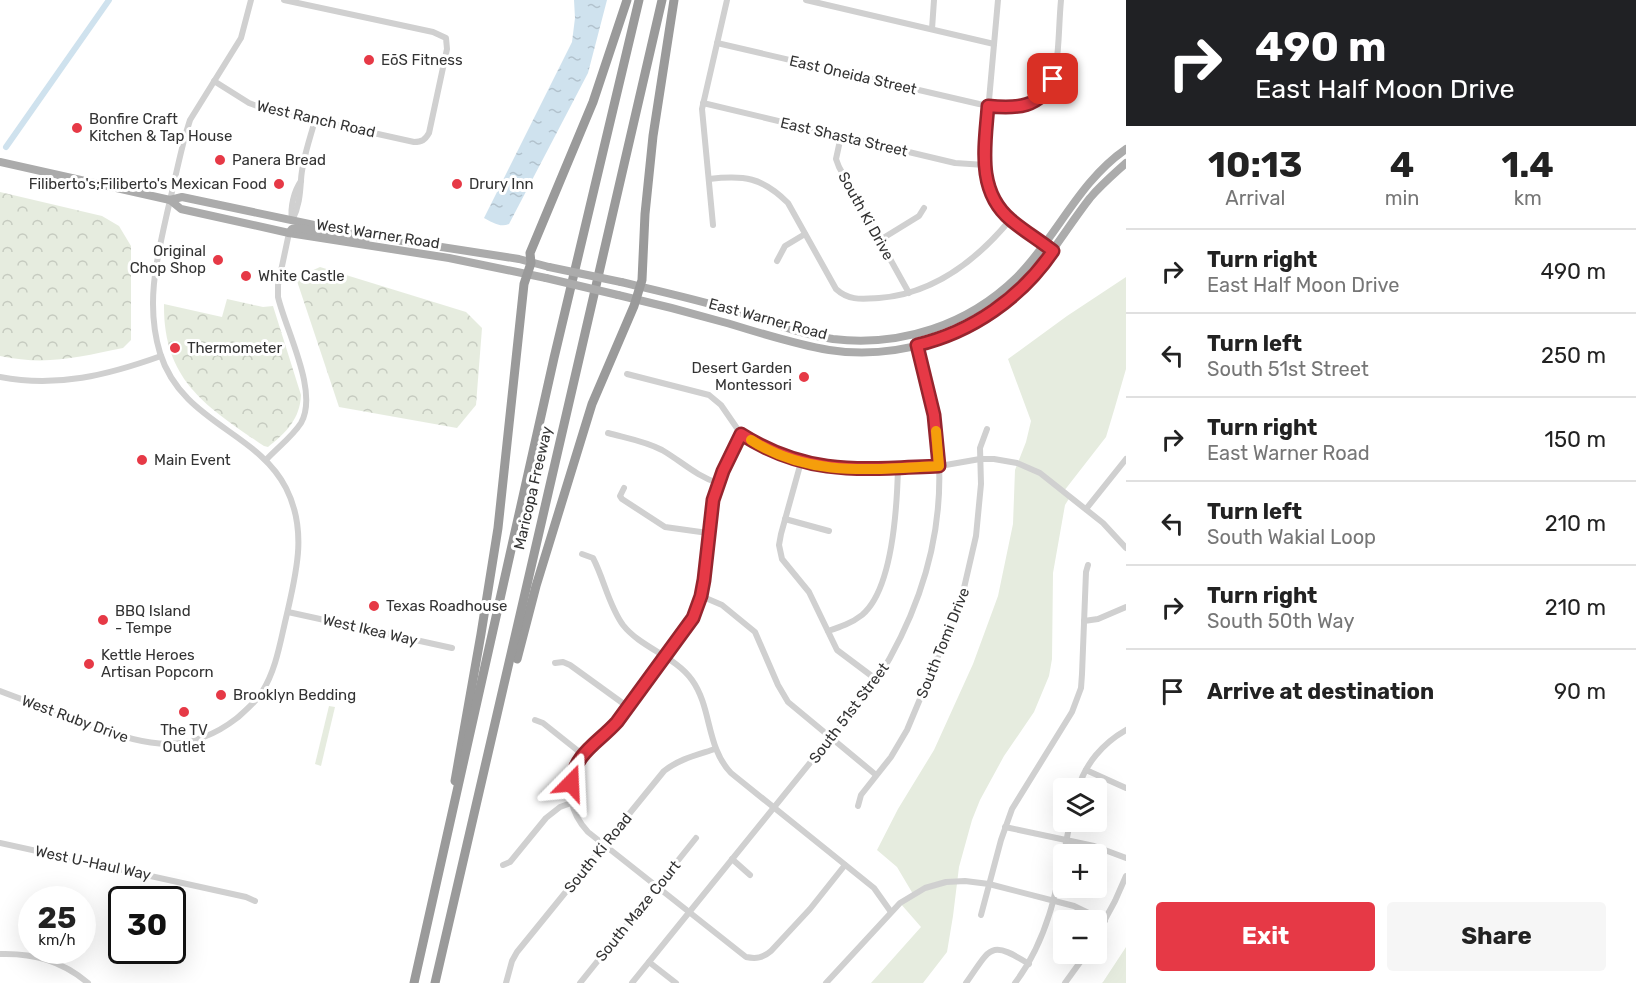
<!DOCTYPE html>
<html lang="en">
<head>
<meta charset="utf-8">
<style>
	:root { --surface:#fff; --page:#f6f6f6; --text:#222; --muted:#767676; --line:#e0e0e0; --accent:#e63946 }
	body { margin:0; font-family:Rubik,sans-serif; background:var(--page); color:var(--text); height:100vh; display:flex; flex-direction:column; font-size:22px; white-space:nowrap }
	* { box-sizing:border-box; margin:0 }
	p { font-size:20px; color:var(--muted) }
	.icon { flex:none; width:33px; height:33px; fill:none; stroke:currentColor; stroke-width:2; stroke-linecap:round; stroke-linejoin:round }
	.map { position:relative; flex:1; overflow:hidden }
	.details { display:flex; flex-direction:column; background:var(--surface); width:510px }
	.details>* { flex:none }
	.hud { background:#202124; color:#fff; overflow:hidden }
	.tools { position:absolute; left:1053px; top:778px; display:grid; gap:12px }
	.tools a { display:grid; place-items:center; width:54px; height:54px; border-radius:6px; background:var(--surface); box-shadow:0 6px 24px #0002; font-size:30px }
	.speed { position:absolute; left:18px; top:886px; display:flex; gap:12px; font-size:30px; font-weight:700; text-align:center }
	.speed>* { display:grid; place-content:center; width:78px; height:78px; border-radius:50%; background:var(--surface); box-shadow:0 6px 24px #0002; line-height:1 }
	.speed small { font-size:15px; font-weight:400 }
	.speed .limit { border:3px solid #111; border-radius:9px; background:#fff; color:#111 }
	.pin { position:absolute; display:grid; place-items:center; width:51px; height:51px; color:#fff; margin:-26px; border-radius:12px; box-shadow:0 3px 9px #0006 }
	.me { position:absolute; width:66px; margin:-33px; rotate:21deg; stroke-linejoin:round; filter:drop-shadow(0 0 4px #0008) }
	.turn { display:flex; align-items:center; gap:21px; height:126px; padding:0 30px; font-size:27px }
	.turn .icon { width:78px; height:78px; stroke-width:2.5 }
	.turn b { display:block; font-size:42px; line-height:51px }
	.eta { display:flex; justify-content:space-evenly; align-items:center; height:102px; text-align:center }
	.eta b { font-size:36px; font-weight:700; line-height:42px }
	.action { display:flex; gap:12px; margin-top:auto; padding:12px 30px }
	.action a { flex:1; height:69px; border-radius:6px; background:var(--accent); color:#fff; font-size:24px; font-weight:700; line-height:69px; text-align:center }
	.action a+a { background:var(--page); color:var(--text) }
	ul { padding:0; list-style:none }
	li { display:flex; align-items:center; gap:18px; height:84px; padding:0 30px; border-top:2px solid var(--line) }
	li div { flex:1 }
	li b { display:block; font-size:22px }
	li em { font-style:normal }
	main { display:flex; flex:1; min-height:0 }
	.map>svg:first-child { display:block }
	.green { fill:#e6ecdf }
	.park { fill:url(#park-crowns) }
	.water { fill:url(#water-ripples) }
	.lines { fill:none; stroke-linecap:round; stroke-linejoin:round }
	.canal { stroke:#cfe2ee; stroke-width:6 }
	.minor { stroke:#d0d0d0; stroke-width:6 }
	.major { stroke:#ababab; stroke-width:8 }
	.highway { stroke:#9a9a9a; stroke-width:9 }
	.major-bridge { stroke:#ababab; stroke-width:8 }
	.route-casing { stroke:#96252e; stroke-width:15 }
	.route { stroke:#e63946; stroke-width:10 }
	.slow { stroke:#f59e0b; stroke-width:10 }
	.poi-dot { fill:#e63946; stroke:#fff; stroke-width:2 }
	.labels { text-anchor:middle; stroke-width:6; stroke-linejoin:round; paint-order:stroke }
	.poi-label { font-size:15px; fill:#333; stroke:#fff; text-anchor:start }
	.street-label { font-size:15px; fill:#333; stroke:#fff }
</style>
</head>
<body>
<main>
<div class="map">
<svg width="1126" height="983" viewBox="0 0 1126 983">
	<defs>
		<pattern id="park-crowns" width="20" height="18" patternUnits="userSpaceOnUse" patternTransform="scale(1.5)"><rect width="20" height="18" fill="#e6ecdf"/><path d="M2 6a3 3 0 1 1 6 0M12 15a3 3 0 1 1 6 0" fill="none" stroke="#c6cbc0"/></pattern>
		<pattern id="water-ripples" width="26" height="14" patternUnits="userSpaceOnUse" patternTransform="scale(1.5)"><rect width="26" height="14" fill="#cfe2ee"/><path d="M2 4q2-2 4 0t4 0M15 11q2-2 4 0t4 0" fill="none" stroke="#b2c2cd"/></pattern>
	</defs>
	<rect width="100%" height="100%" fill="#fff"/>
	<g class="green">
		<path d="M1126,277V369L1115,407L1106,437L1064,491L1070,497L1065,505L1053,573L1052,659L1049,676L1034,712L1004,756L980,800L972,820L959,867L953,916L947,952L923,983H871L921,927L900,903L913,894L897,867L877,850L898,809L934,750L973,664L998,596L1013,524L1015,470L1026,442L1031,421L1008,359L1067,316Z"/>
		<path d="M329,706L335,707L321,766L315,764Z"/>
		<path d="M1126,947V983H1102L1103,982Z"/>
	</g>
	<g class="park">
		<path d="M0,192L102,216L119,226L131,246V340L123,348C78,357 47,366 0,356Z"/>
		<path d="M320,267L466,312L482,328L476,405L457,428L339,407L296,278Z"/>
		<path d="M227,299L263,307L273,306L301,395C300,419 286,433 268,447L264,446C207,407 163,381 164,304L222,317Z"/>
	</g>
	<path class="water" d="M574,0H607L588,73L509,224C500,228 492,222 484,218L572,42L575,18Z"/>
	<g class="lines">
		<path class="canal" d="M6,147L109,0"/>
		<g class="minor">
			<path d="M806,0L994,44"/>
			<path d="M998,0L984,156C987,214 1012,218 1053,251"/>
			<path d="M932,29L934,0"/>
			<path d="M717,43L979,104C1068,118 1055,66 1061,0"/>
			<path d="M214,81L249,103L265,109L414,142C422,142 425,140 429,133L447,49L446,38L433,32L284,0"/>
			<path d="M703,103L955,163L985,165"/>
			<path d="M841,136L836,159L839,167L909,293"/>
			<path d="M709,179C744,175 762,177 788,203L836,289C849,301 862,299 879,298C933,294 976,261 1010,220"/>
			<path d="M292,220C290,207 294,191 301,181"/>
			<path d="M292,221C299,207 300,195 301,180C302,160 310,139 315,120"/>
			<path d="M713,225L702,109L727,0"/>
			<path d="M880,240L919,216L924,208"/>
			<path d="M777,261L785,246L805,234"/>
			<path d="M627,374L709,395L721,405L741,434L758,445L781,456L812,465L855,470L940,466L980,459H994L1017,463L1040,473L1103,523L1126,548"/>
			<path d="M0,377C57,388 108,375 161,356"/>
			<path d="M608,433C626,438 645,441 662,450C681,461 696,476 718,483"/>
			<path d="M741,434C730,456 718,477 713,501C704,543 712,593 685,630C663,660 641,692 617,722C605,737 584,747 576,764C564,787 571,814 588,832L746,957C756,959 763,958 771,951L810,909L845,865"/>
			<path d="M266,460C277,448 292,437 301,423C319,392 286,331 278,297V285L289,233"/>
			<path d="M801,462L781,534L779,545L782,559L809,592L837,650L877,680"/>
			<path d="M624,488L620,496L622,499L665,527L708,533"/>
			<path d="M1086,509L1126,459"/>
			<path d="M785,519L829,531"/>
			<path d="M582,554L593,558C604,579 609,606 623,625C641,648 675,656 692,680C712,708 706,747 731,773L874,888L891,912"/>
			<path d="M701,596L722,605L755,632L778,685L788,702L876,775"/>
			<path d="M288,612L452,648"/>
			<path d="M1084,621L1098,619L1126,607"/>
			<path d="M828,631C840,627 852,623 862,615C893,589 897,506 898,468"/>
			<path d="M555,663L563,662L570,665L628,707"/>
			<path d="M0,691C26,701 52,710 77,720C135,742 182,761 237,718C246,710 256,702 262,692C276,670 280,643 286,618C296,574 308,531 286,488C257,431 182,423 160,353C145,304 157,258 168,209C174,184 179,158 186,133L190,120L241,38L251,0"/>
			<path d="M535,720L543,723L582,754"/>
			<path d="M1086,770L1126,788"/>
			<path d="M1078,789C1085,764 1103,743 1126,730"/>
			<path d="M858,806L861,795L891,757L907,730L961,601L976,536L981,484L980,448L987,429"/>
			<path d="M1005,827L1094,846L1126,858"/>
			<path d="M0,843L246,897L255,901"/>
			<path d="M732,859L750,875"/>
			<path d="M503,865L510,862L546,818L560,807L571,803"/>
			<path d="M981,915L1001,840L1012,809L1072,712L1081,688L1082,674L1086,572L1088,565"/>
			<path d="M1096,936L1115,901L1126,876"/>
			<path d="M0,954C34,953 62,961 88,983"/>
			<path d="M649,962L676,983"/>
			<path d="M506,983L512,961L517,952L664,771C679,759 697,755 715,749"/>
			<path d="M580,983L696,838"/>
			<path d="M632,983L877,680C926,601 950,517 935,424C931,394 922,364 914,335"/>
			<path d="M826,983L900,903L925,888L946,882L965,881L989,884L1074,906L1105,921"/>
			<path d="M966,983C991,948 989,939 1029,964"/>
			<path d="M1015,983C1051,936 1059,878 1070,822"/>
			<path d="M1065,983L1086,954"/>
		</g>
		<g class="major">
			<path d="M0,162L170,200L181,209L289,233L449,258L546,278"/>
			<path d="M170,200L182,197L357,234L519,259L549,267"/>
			<path d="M289,233L292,229L299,228L356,239H366"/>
			<path d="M621,282C659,291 695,299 732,310C765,320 799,334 833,339C901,347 968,325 1017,277C1057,237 1078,182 1126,149"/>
			<path d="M618,295C653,303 688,312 723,322C758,332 793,344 829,350C893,360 967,339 1015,295C1045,266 1065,230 1090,198C1101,185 1114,174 1126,163"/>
		</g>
		<g class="highway">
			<path d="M517,659L536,586L592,404L634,306L642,280L645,214L653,136L674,0"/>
			<path d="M455,781L481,634L498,528L524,284L531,263L530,253L593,102L627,0"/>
			<path d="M414,983L554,358L639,0"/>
			<path d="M435,983L662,0"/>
		</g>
		<g class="major-bridge">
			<path d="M549,267L621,282"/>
			<path d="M546,278L618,295"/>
		</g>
	</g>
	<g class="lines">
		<g class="route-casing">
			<path id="route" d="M571,783C575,753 598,743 617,722L693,618L701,596L704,580L713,500L723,471L741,434C809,477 863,469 939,466L934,415L917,345C972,332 1021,298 1053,251C1039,240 1024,231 1011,220C976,191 985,146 988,106C1016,109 1041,108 1053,79"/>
		</g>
		<use href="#route" class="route"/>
		<path class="slow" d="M751,440C809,478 873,469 939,466L936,431"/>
	</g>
	<g class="poi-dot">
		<circle cx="369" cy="60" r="6"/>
		<circle cx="77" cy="128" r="6"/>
		<circle cx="220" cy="160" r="6"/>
		<circle cx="279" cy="184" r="6"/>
		<circle cx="457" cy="184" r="6"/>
		<circle cx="218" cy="260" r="6"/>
		<circle cx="246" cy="276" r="6"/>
		<circle cx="175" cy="348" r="6"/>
		<circle cx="804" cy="377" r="6"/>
		<circle cx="142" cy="460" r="6"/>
		<circle cx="374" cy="606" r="6"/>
		<circle cx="103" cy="620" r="6"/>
		<circle cx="89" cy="664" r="6"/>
		<circle cx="221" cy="695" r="6"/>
		<circle cx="184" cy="712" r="6"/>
	</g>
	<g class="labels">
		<g class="poi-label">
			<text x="381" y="65">EōS Fitness</text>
			<text x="89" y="124">Bonfire Craft<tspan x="89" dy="17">Kitchen &amp; Tap House</tspan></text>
			<text x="232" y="165">Panera Bread</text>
			<text x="267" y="189" text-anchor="end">Filiberto's;Filiberto's Mexican Food</text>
			<text x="469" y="189">Drury Inn</text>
			<text x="206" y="256" text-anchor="end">Original<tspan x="206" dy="17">Chop Shop</tspan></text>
			<text x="258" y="281">White Castle</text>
			<text x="187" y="353">Thermometer</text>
			<text x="792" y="373" text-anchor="end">Desert Garden<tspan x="792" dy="17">Montessori</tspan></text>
			<text x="154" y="465">Main Event</text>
			<text x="386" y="611">Texas Roadhouse</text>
			<text x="115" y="616">BBQ Island<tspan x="115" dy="17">- Tempe</tspan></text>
			<text x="101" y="660">Kettle Heroes<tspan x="101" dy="17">Artisan Popcorn</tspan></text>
			<text x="233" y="700">Brooklyn Bedding</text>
			<text x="184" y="735" text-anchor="middle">The TV<tspan x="184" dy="17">Outlet</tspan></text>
		</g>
		<g class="street-label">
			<text transform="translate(853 75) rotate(13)" y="5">East Oneida Street</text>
			<text transform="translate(316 119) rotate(13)" y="5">West Ranch Road</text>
			<text transform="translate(844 137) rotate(13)" y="5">East Shasta Street</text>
			<text transform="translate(866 216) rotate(61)" y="5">South Ki Drive</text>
			<text transform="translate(378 234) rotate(9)" y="5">West Warner Road</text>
			<text transform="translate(768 319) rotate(15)" y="5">East Warner Road</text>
			<text transform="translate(533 488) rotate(-77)" y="5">Maricopa Freeway</text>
			<text transform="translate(370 630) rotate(13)" y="5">West Ikea Way</text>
			<text transform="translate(943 643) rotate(-68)" y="5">South Tomi Drive</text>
			<text transform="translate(849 713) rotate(-53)" y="5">South 51st Street</text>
			<text transform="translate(75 719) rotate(20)" y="5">West Ruby Drive</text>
			<text transform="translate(598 853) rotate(-51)" y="5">South Ki Road</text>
			<text transform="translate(93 863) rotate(12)" y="5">West U-Haul Way</text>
			<text transform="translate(638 911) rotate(-51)" y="5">South Maze Court</text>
		</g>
	</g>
</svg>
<div class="tools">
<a><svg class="icon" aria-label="layers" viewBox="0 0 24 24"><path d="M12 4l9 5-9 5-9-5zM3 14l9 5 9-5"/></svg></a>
<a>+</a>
<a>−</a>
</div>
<div class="speed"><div>25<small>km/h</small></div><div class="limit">30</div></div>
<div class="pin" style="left:1053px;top:79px;background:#d93025"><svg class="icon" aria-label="arrive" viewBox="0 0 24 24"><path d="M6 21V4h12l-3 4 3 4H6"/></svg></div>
<svg class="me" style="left:571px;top:783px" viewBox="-20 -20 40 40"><path d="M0-17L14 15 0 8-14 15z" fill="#e63946" stroke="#fff" stroke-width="4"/></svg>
</div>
<section class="details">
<div class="hud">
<div class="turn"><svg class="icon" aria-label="right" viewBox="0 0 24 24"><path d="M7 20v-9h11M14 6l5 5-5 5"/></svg><div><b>490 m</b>East Half Moon Drive</div></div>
</div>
<div class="eta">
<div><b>10:13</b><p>Arrival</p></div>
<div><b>4</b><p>min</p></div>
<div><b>1.4</b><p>km</p></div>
</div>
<ul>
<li><svg class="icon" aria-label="right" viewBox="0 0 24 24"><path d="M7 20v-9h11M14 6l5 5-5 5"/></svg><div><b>Turn right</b><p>East Half Moon Drive</p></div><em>490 m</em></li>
<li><svg class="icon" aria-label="left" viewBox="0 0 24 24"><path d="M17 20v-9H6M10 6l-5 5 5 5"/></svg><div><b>Turn left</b><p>South 51st Street</p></div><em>250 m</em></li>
<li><svg class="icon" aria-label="right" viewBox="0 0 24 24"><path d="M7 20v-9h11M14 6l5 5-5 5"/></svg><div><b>Turn right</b><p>East Warner Road</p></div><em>150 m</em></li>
<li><svg class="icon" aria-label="left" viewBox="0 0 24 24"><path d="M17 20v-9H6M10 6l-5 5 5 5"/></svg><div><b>Turn left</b><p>South Wakial Loop</p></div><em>210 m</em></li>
<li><svg class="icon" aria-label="right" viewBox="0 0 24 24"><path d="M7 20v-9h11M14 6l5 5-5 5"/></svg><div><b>Turn right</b><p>South 50th Way</p></div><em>210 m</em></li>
<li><svg class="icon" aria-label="arrive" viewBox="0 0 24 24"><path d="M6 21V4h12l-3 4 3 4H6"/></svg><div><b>Arrive at destination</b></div><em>90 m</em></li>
</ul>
<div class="action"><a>Exit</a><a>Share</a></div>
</section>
</main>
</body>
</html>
